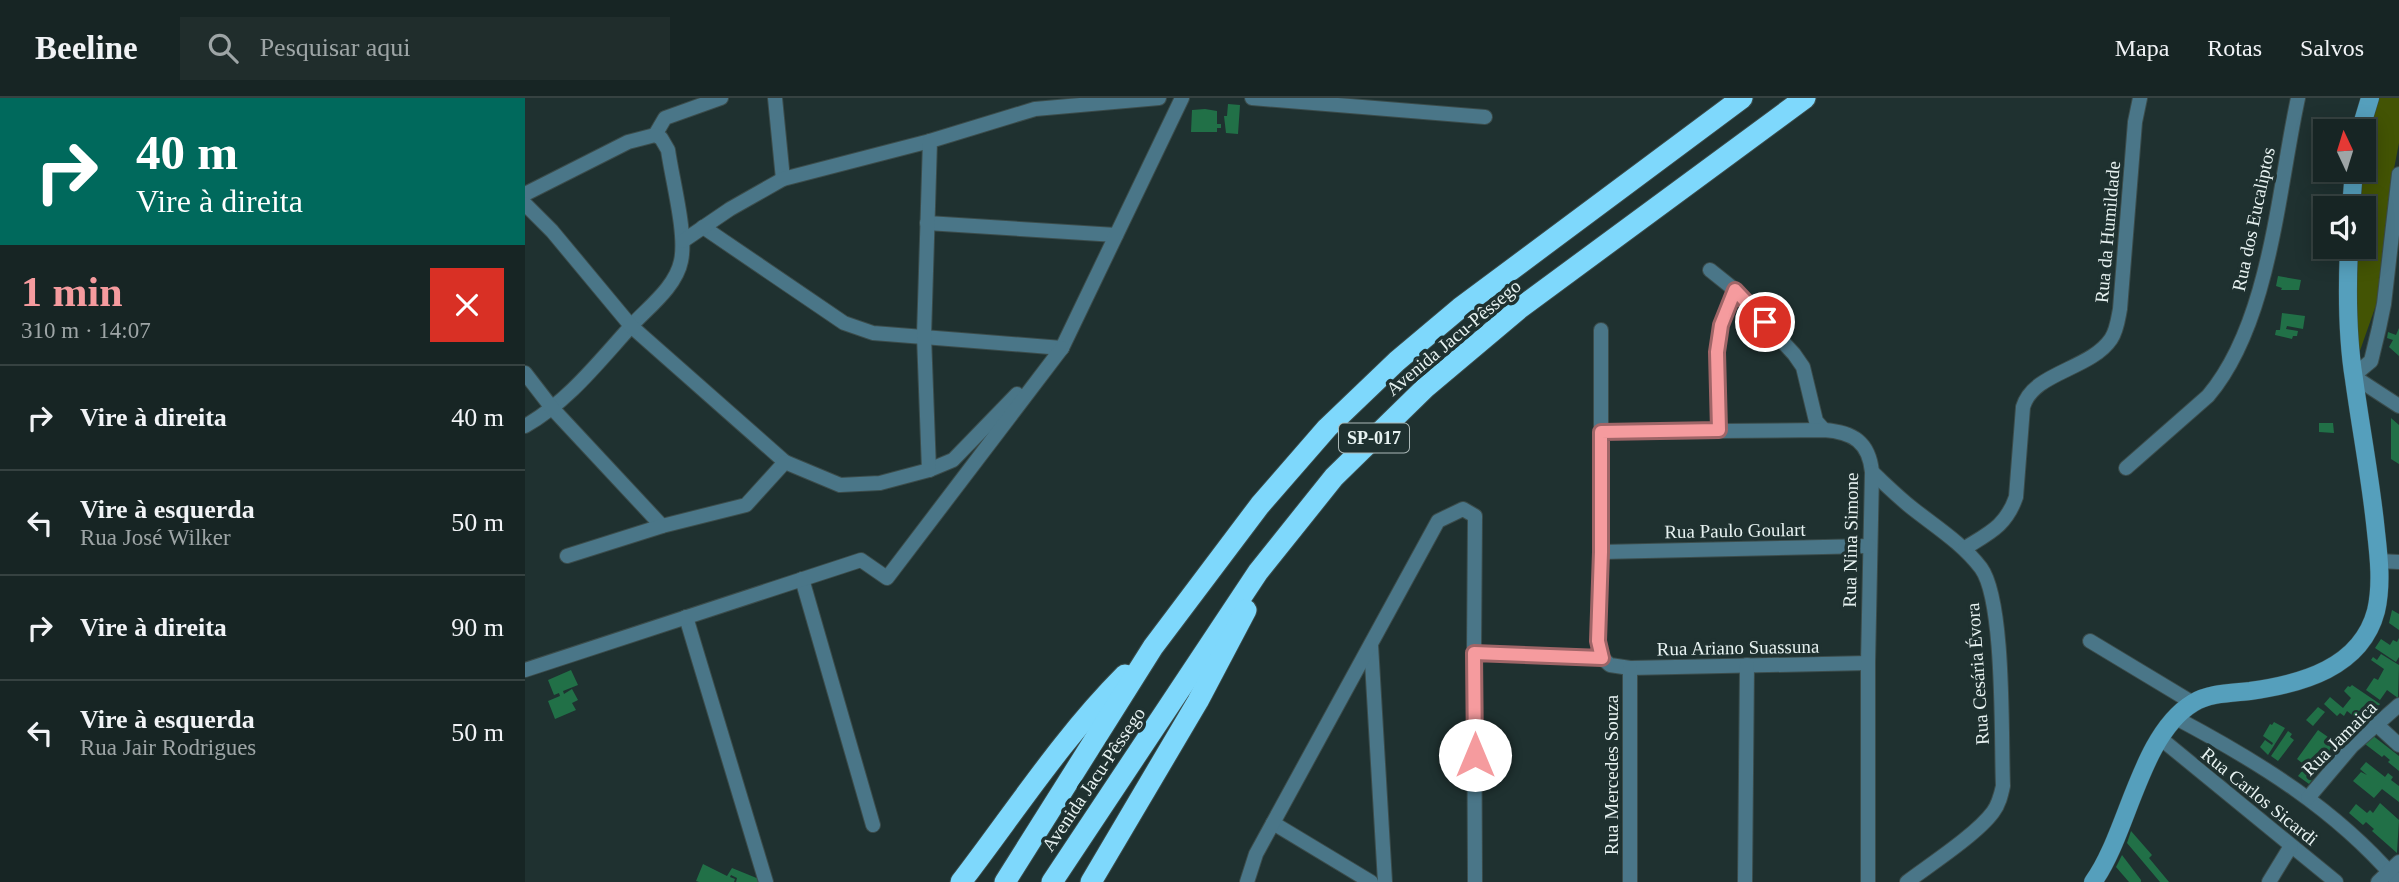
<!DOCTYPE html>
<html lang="pt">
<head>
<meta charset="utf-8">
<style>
	:root { --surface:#172524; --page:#202d2c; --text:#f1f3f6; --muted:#9ea5a6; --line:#364241; --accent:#f59b9e }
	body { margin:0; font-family:"Times New Roman",serif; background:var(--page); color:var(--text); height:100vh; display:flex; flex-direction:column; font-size:26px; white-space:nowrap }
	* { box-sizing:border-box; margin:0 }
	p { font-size:23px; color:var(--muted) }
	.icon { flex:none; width:38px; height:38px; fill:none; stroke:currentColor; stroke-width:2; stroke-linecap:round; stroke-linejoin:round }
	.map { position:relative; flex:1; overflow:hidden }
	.drawer { display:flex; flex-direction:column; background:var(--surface); width:525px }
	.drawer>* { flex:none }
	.top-card { background:#00695c; color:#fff; overflow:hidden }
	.needle { width:46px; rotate:356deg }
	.controls { position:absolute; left:1788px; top:21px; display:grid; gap:14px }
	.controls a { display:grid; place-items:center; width:63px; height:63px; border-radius:0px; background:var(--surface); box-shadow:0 4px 18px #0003,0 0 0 2px var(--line); font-size:35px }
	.pin { position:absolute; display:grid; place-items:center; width:60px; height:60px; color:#fff; margin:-30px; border:4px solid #fff; border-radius:50%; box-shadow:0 2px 7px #0007 }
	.me { position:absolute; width:77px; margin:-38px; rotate:0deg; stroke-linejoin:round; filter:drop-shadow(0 0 5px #0008) }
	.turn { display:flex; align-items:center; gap:24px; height:147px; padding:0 21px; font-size:32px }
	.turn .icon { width:91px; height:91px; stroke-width:2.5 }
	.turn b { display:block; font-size:49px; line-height:60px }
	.round { display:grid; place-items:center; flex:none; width:74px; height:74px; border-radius:0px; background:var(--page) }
	.head { display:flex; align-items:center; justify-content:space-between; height:119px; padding:0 21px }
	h1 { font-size:42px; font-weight:700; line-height:52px; color:var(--accent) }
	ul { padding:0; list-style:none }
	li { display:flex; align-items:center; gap:21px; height:105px; padding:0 21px; border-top:2px solid var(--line) }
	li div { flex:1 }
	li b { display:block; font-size:26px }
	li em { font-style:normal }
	header { display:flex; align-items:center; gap:42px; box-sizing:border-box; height:98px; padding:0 35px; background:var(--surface); border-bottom:2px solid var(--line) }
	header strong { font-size:33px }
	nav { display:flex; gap:38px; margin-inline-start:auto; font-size:24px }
	.search { width:490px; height:63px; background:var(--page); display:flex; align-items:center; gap:18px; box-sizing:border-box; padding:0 24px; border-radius:0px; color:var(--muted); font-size:26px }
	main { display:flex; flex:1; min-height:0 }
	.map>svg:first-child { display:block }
	.green { fill:#435404 }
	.building { fill:#217047 }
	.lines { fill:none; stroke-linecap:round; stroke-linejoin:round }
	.street-casing { stroke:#3b4c4b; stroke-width:16 }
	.secondary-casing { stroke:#3b4c4b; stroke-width:19 }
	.highway-casing { stroke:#3b4c4b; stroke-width:23 }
	.street { stroke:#4a7688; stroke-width:14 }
	.secondary { stroke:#559fbc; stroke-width:18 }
	.highway { stroke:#7ed8fc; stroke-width:21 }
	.route-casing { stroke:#9f6567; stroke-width:18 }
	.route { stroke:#f59b9e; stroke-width:12 }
	.labels { text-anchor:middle; stroke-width:7; stroke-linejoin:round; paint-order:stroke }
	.shield { fill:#1f3130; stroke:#abb8b7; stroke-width:2 }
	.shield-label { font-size:18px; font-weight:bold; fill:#e7f2f1 }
	.street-label { font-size:19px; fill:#e7f2f1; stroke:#1f3130 }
</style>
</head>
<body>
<header>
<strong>Beeline</strong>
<div class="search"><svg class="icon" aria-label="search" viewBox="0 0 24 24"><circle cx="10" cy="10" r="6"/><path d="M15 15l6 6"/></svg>Pesquisar aqui</div>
<nav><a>Mapa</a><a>Rotas</a><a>Salvos</a></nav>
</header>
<main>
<section class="drawer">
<div class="top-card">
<div class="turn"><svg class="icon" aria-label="right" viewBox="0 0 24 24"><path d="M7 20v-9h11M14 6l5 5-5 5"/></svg><div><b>40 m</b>Vire à direita</div></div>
</div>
<div class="head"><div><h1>1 min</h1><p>310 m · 14:07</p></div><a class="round" style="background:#d93025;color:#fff"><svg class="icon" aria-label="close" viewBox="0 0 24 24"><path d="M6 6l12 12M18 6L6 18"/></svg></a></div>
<ul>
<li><svg class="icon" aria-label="right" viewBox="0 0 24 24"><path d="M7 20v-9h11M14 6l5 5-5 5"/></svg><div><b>Vire à direita</b></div><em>40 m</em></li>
<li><svg class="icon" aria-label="left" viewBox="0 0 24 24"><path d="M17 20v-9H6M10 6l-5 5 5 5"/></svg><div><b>Vire à esquerda</b><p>Rua José Wilker</p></div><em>50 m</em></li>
<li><svg class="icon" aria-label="right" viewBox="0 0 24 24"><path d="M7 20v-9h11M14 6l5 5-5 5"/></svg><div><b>Vire à direita</b></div><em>90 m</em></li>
<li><svg class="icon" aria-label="left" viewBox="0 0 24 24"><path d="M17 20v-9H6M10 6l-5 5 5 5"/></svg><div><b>Vire à esquerda</b><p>Rua Jair Rodrigues</p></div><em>50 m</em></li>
</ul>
</section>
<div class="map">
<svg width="1874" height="784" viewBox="0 0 1874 784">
	<rect width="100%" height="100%" fill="#1f3130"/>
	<path class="green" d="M1849,0H1874V45L1865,91L1857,190L1831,264L1829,149H1839V110H1828L1831,72H1839V33Z"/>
	<g class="building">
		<path d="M703,6L715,7L713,36L701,35L699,18H702Z"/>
		<path d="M680,11L692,13V26H696V30H692V34H666L667,12Z"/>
		<path d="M1753,178L1776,182L1774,192H1756L1757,190L1751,188Z"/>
		<path d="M1757,215L1780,218L1778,231L1762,228L1761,231L1773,233L1772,238H1768L1767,241L1750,237L1751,232H1755Z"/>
		<path d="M1874,230V258L1864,249L1868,242L1862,240L1863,234L1871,237Z"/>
		<path d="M1866,320L1874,327V366L1866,361Z"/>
		<path d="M1794,325H1808L1809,335L1794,334Z"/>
		<path d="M1867,512L1874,516V532L1864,525Z"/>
		<path d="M1874,540V559L1871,564L1850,550L1856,541L1865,547L1868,542L1872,544Z"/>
		<path d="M1856,556L1874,567L1873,600L1862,592L1855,602L1841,592L1849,580L1853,582L1859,571L1846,562L1848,559L1852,562Z"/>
		<path d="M46,572L53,587L38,593L39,596L47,591L53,602L47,605L51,612L30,621L23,603L35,598L34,595L29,597L23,582Z"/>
		<path d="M1827,587L1855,606L1848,616L1843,612L1835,623L1822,613L1819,618L1815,615L1812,618L1799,606L1805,599L1818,610L1826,600L1819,593L1823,588L1825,589Z"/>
		<path d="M1793,609L1800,614L1788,628L1781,622Z"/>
		<path d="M1749,624L1760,630L1743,657L1735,649L1740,642L1747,647L1748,645L1738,638L1745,626L1747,627Z"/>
		<path d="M1793,632L1813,646L1784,686L1773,678L1781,668L1772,661Z"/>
		<path d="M1763,633L1767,636L1765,639L1769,642L1753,663L1746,658Z"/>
		<path d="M1847,637L1874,658V673L1863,664L1865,662L1859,657L1857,659L1840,646Z"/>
		<path d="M1841,664L1860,679L1863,675L1868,679L1866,682L1874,688V704L1857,691L1849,700L1828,683L1836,674L1842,677L1835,671Z"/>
		<path d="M1855,705L1874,722L1872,755L1847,733L1849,731L1841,724L1838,727L1824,715L1831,706L1842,715L1845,712L1848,715Z"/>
		<path d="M1606,733L1627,757L1624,760L1644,784H1635L1602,745Z"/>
		<path d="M1597,757L1616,782V784H1604L1591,769Z"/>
		<path d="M178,766L202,778L207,770L234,781L233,784H211L212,780L206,777L205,779L210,781L209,784H174L171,783Z"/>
	</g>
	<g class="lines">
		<g class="street-casing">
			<g id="street">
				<path d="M250,0L258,81"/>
				<path d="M727,0L960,19"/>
				<path d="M130,37L140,20L196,0"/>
				<path d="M1874,76L1859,206L1854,230L1846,263L1828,278L1874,308"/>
				<path d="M0,96L103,44L130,37L136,40L143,52C147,81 162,136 156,163C151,188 125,208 108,226C75,262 44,303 0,328"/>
				<path d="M0,106L27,133L106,228L260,364"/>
				<path d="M402,125L591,137"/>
				<path d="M178,129L319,225L348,235L537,250"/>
				<path d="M158,143L205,111L258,81L405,43"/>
				<path d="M1185,172L1210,192L1269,256L1278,269L1291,323L1299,332"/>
				<path d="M1076,232V454L1073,543L1077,560L1085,567L1105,570L1343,565"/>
				<path d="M531,256L537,250L657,0"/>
				<path d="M0,275L27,310L137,428"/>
				<path d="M1194,332L1192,254L1196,227L1210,192"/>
				<path d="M1076,334L1299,332C1328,334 1344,344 1347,374L1343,565V784"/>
				<path d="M1601,370L1683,298C1745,225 1753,92 1773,0"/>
				<path d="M404,372L428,362L492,296"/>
				<path d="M1347,374C1360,386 1373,399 1387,410C1411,429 1437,445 1456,470C1480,503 1476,641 1478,688C1476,697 1474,706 1468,714C1452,736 1406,766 1382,784"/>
				<path d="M1440,450C1464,435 1481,428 1491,399L1498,309C1508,274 1565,272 1586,241C1592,232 1593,221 1595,211L1610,24L1615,0"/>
				<path d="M1076,454L1344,448"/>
				<path d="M42,458L137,428L221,407L260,364L315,387L355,385L404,372L399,238L405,43L510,11L634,0"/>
				<path d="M1854,463L1874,464"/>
				<path d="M277,481L348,727"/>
				<path d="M161,519L241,784"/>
				<path d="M1565,543L1668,605"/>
				<path d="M846,547L860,784"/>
				<path d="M949,555L950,784"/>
				<path d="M1105,570V784"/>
				<path d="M0,572L336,462L362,480L537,250"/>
				<path d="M1651,620C1734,664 1812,712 1873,784"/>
				<path d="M1851,626L1874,647"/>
				<path d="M1635,640L1811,784"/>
				<path d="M1783,700L1827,648L1874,607"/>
				<path d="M748,725L846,784"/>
				<path d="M722,784L731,756L913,423L938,411L950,418L949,555L1077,560"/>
				<path d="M1220,784L1222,567"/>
				<path d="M1744,784L1766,748"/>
				<path d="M1853,784L1874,764"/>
			</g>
		</g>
		<g class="secondary-casing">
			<g id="secondary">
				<path d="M1835,33L1845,0"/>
				<path d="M1826,110L1829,72"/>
				<path d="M1568,784C1603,736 1615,637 1668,605C1684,595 1707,595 1725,593C1776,586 1836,570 1851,513C1857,487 1854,460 1851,434C1846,383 1836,332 1829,281C1822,238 1822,193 1824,149"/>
			</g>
		</g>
		<g class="highway-casing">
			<g id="highway">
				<path d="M436,784C489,715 538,639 600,577"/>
				<path d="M480,784L628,549L735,407L802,330L872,263L935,210L1217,0"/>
				<path d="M527,784L733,474L809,379L900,290L995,210L1280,0"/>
				<path d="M566,784L673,603L721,512"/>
			</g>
		</g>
		<use href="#street" class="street"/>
		<use href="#secondary" class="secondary"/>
		<use href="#highway" class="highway"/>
	</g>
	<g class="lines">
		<g class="route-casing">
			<path id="route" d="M950,657L949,555L1077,560L1073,543L1076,454V334L1194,332L1192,254L1196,227L1210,192L1240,224"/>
		</g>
		<use href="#route" class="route"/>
	</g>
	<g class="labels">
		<rect class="shield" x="814" y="325.5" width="70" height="29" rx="5"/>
		<g class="shield-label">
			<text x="849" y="346">SP-017</text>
		</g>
		<g class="street-label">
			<text transform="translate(1728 121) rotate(-78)" y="7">Rua dos Eucaliptos</text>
			<text transform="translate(1582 134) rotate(-85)" y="7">Rua da Humildade</text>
			<text transform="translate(928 239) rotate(-40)" y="7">Avenida Jacu-Pêssego</text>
			<text transform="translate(1210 432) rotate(-1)" y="7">Rua Paulo Goulart</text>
			<text transform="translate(1325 442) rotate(-89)" y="7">Rua Nina Simone</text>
			<text transform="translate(1213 549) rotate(-1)" y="7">Rua Ariano Suassuna</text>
			<text transform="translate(1452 576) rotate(-94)" y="7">Rua Cesária Évora</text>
			<text transform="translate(1814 640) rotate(-45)" y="7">Rua Jamaica</text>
			<text transform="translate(1086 677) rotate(-90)" y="7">Rua Mercedes Souza</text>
			<text transform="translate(568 681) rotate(-56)" y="7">Avenida Jacu-Pêssego</text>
			<text transform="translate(1735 698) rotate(39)" y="7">Rua Carlos Sicardi</text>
		</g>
	</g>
</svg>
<div class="controls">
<a><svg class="needle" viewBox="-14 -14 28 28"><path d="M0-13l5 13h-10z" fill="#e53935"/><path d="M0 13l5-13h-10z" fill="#9ea5a6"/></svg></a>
<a><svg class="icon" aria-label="sound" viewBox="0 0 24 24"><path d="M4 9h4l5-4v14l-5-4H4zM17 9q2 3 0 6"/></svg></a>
</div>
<div class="pin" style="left:1240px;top:224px;background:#d93025"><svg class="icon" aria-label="arrive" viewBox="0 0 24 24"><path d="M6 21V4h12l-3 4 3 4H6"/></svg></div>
<svg class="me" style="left:950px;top:657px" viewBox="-20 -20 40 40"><circle r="19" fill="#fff"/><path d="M0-13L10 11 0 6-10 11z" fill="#f59b9e"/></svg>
</div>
</main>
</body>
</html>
